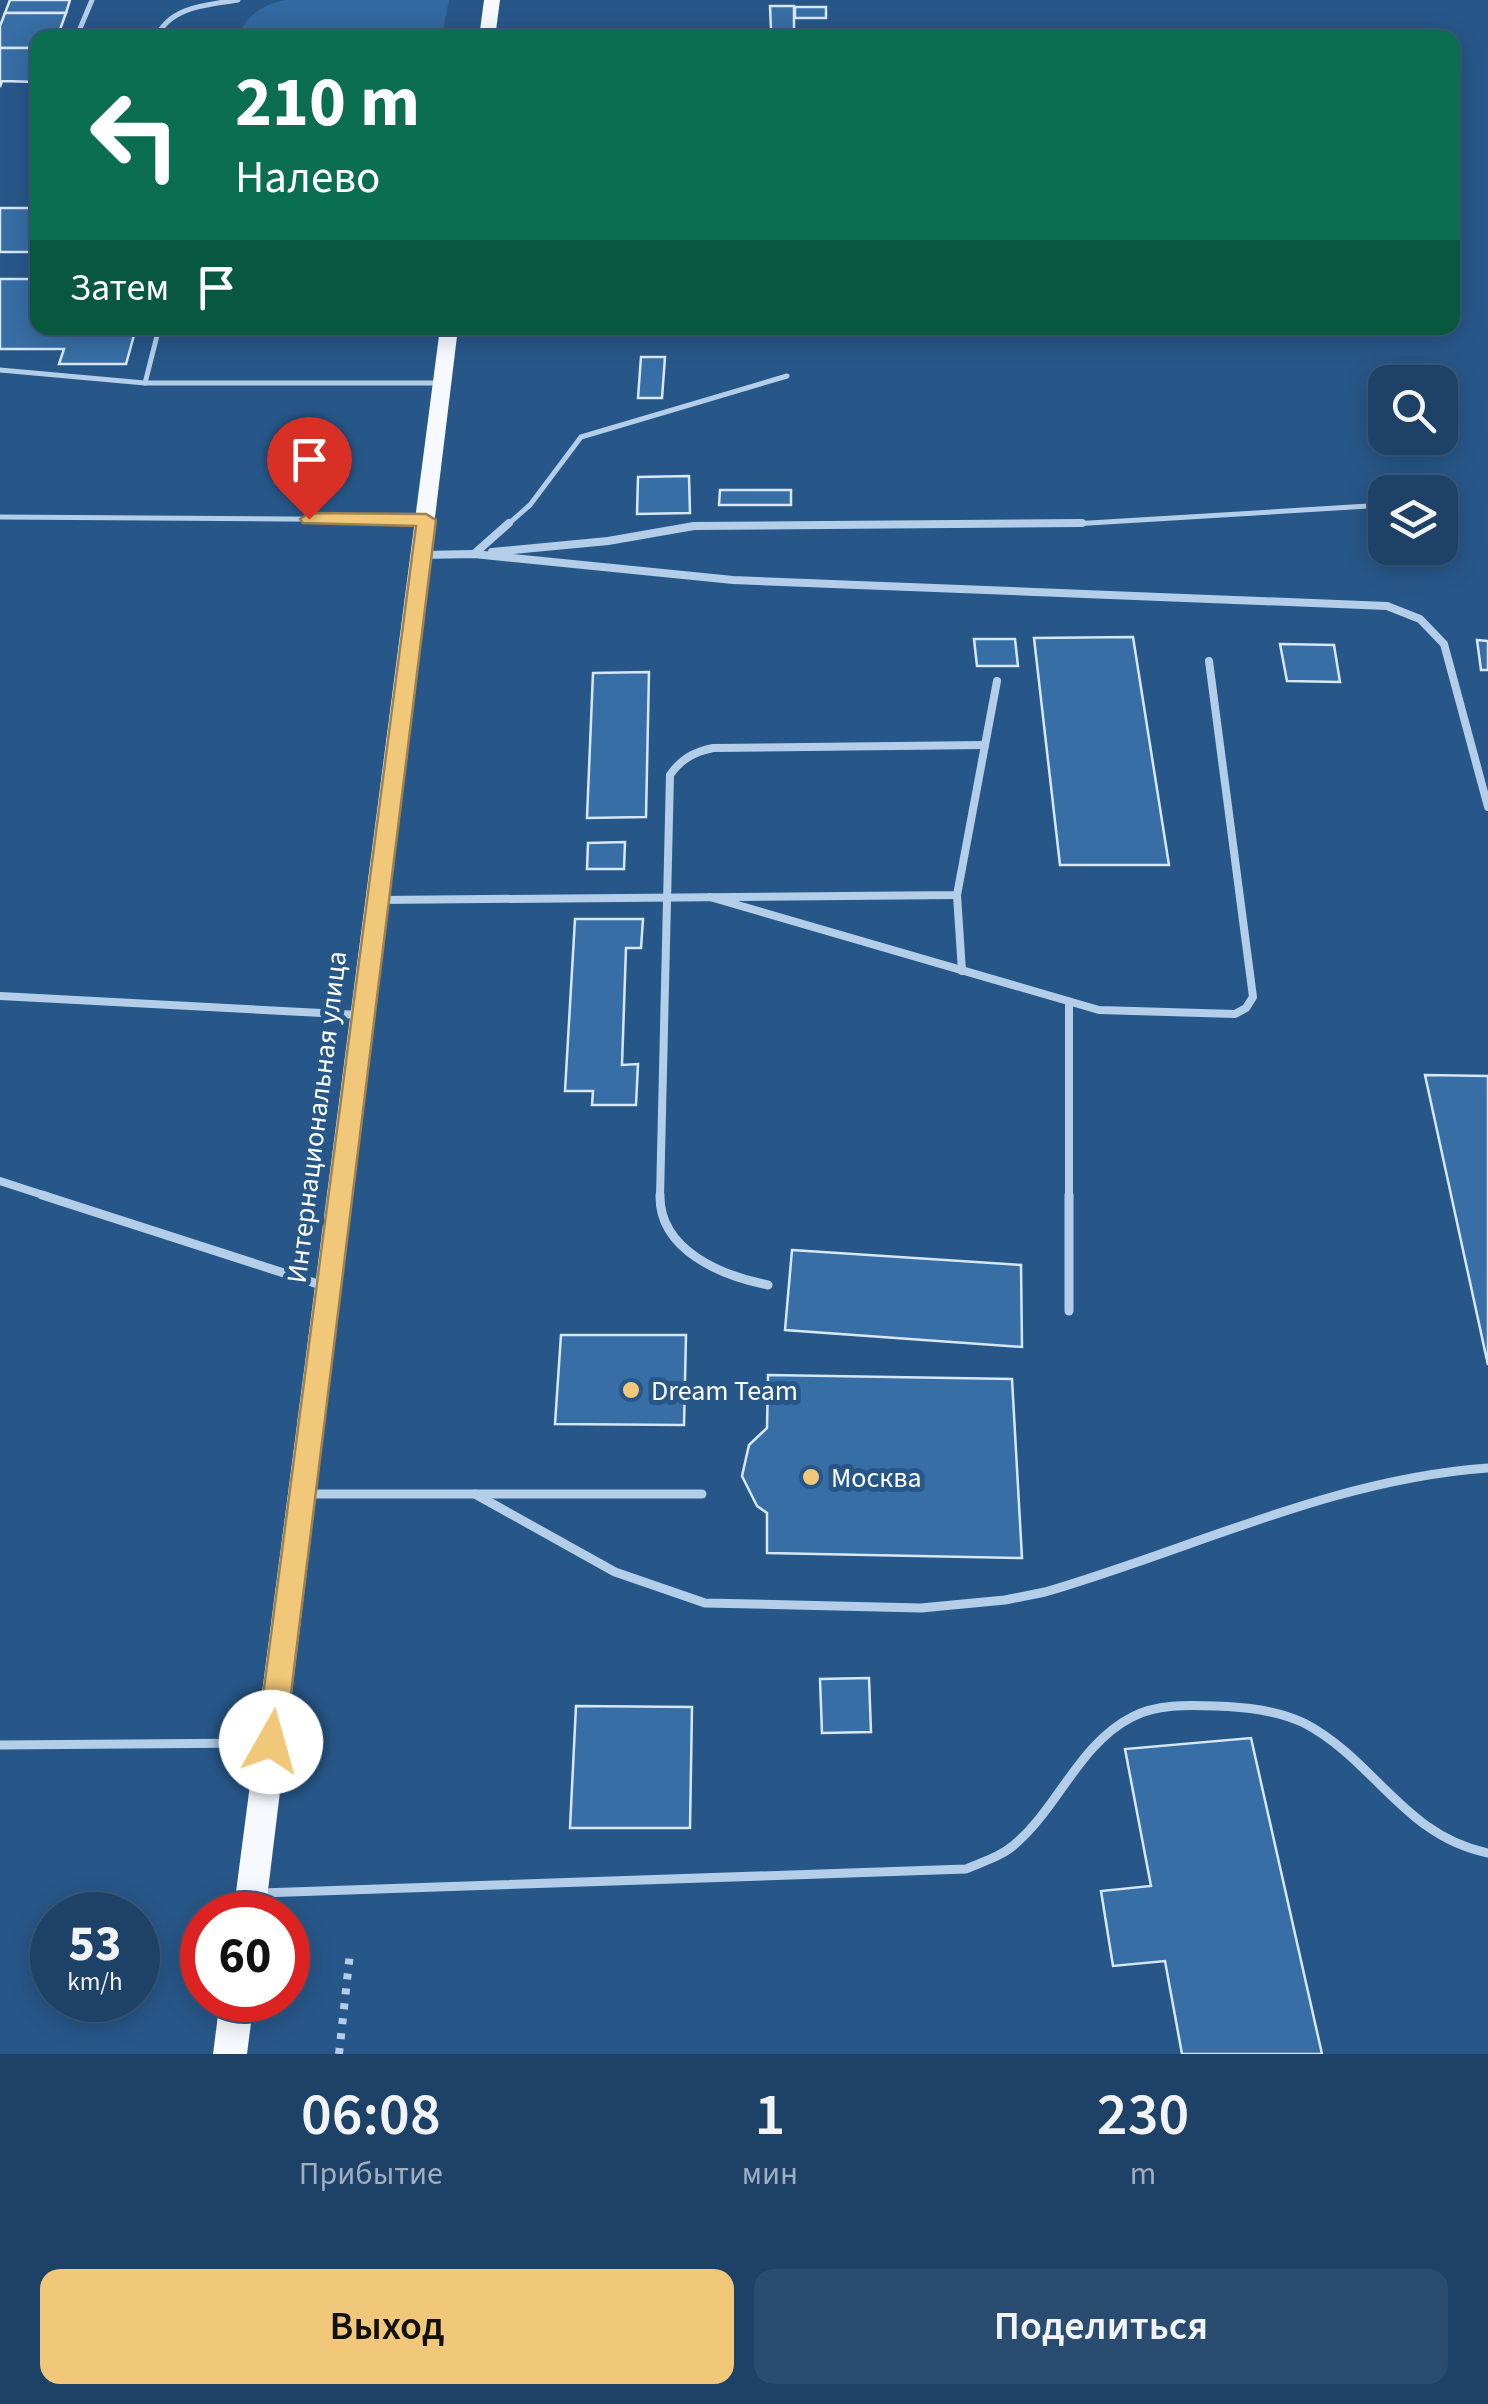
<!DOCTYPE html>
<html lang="ru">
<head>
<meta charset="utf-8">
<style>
	:root { --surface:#1d4167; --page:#2a4c70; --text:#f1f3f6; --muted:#a0afc0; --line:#3b5a7b; --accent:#f1c879 }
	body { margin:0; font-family:"Source Sans 3",sans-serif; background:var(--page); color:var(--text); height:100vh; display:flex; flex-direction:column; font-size:38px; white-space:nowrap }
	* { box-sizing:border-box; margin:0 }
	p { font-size:32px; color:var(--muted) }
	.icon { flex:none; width:55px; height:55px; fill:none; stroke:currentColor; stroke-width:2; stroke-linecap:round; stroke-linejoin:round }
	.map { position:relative; height:2054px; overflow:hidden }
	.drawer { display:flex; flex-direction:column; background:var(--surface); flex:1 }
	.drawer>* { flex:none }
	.top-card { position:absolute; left:30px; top:30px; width:1430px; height:305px; border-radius:20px; box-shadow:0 5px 25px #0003,0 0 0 2px var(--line); background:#0b6e4f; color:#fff; overflow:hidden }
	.controls { position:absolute; left:1368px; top:365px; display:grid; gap:20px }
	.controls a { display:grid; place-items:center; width:90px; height:90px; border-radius:20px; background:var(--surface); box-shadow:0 5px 25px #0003,0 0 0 2px var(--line); font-size:50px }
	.speed { position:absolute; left:30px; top:1892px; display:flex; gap:20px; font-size:50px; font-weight:700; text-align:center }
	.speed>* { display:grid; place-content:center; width:130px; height:130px; border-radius:50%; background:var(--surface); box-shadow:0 5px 25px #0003,0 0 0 2px var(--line); line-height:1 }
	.speed small { font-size:25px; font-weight:400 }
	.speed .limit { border:15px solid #d22; background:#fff; color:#111 }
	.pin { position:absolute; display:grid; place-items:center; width:85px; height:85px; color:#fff; margin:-102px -42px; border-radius:50% 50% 50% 0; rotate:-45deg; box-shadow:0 0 10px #0007 }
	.pin .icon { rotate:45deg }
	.me { position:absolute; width:110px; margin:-55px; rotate:7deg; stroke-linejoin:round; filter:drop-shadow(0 0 8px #0008) }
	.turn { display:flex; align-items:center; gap:35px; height:210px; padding:0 40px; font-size:45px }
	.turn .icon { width:130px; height:130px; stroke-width:2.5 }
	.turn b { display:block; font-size:70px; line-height:85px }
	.then { display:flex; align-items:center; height:95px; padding:0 40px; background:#0003; gap:20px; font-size:38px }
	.eta { display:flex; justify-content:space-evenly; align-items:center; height:170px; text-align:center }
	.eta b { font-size:60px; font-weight:600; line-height:70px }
	.action { display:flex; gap:20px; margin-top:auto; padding:20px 40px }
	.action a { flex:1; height:115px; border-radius:20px; background:var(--accent); color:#111; font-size:40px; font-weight:600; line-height:115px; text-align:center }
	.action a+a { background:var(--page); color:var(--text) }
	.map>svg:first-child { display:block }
	.green { fill:#3169a0 }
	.building { fill:#376ea5; stroke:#d7e7f7; stroke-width:2.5 }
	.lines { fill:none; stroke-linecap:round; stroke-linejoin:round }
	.path { stroke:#b4cee9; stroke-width:8; stroke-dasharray:6 9; stroke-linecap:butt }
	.lane-far2 { stroke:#b4cee9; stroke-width:5 }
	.lane-far1 { stroke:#b4cee9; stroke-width:8 }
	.lane { stroke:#b4cee9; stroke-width:9 }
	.primary { fill:#f6fafe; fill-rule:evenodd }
	.route { fill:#f1c879; stroke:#9d824f; stroke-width:2.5 }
	.poi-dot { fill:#f1c879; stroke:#275789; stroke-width:4 }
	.labels { text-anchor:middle; stroke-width:10; stroke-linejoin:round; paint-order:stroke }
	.street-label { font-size:28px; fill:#fff; stroke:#275789 }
	.poi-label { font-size:28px; fill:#fff; stroke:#275789; text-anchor:start }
</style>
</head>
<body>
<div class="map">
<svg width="1488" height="2054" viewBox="0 0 1488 2054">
	<rect width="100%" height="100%" fill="#275789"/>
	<path class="green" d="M285,0H449L442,37H239C245,15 263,5 285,0Z"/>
	<g class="building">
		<path d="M10,0H70L66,13H5Z"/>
		<path d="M770,6H794V30H771Z"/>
		<rect x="795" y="7" width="31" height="11"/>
		<path d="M5,13H66L57,38H38V48H0V26Z"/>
		<path d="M217,34V38H119V35Z"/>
		<path d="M0,48H38V82L2,81L0,87Z"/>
		<rect x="0" y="208" width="38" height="44"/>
		<path d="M0,279H38V328H136L126,364H59L64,349H0Z"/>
		<path d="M641,357H665L662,398H638Z"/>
		<path d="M689,476L690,513L637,514L638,477Z"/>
		<path d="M720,490H791V505H719Z"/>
		<path d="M1133,637L1169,865H1060L1034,638Z"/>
		<path d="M974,639H1015L1018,666H977Z"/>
		<path d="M1477,640L1488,641V670H1481Z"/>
		<path d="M1280,644L1334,645L1340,682L1287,681Z"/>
		<path d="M649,672L646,817L587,818L593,673Z"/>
		<path d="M625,842L624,869H587L588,843Z"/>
		<path d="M575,919H643L641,948H626L622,1065L638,1064L636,1105H592L593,1091H565Z"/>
		<path d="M1425,1075L1488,1076V1365Z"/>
		<path d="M792,1250L1021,1265L1022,1347L785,1330Z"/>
		<path d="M561,1335H686L684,1425L555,1424Z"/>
		<path d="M768,1375L1012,1379L1022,1558L767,1553V1513L757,1506L742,1476L749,1445L767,1428Z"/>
		<path d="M869,1678L871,1732L822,1733L820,1679Z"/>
		<path d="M576,1706L692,1707L690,1828H570Z"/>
		<path d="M1251,1738L1322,2054H1182L1165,1961L1113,1966L1101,1891L1151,1886L1125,1749Z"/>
	</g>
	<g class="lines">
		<path class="path" d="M339,2054L350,1953"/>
		<g class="lane-far2">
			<path d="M76,38L92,0"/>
			<path d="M156,38C170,6 207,5 238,0"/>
			<path d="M0,370L145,383H442"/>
			<path d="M145,383L159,328"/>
			<path d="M0,517L422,520"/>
			<path d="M506,526L530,505L581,437L787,376"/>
			<path d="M699,526L1073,524L1385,505"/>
		</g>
		<g class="lane-far1">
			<path d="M492,552L608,541L694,526L1082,523"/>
			<path d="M474,554L509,523"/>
			<path d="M422,555L474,554L733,580L1387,606L1420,619L1444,644L1488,807"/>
			<path d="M957,895L962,971"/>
			<path d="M710,897L1099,1010L1235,1014L1246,1008L1253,997L1209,661"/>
			<path d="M379,900L957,895L997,681"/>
			<path d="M0,996L360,1015"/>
			<path d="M1069,1002V1197"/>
			<path d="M0,1181L49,1197"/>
			<path d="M660,1197L670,775C681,759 694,752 713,748L985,745"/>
		</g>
		<g class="lane">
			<path d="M42,1195L321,1285"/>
			<path d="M660,1195C659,1251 723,1276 768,1285"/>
			<path d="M1069,1195V1311"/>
			<path d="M308,1494H702"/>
			<path d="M475,1494L615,1572L705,1603L921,1608L1005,1600L1045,1592C1193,1549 1332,1479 1488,1468"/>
			<path d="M0,1745L265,1743"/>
			<path d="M261,1893L966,1869C982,1862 1000,1857 1014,1845C1058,1808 1079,1744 1132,1717C1156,1704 1188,1705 1215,1706C1245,1707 1276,1710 1304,1723C1375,1760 1404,1836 1488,1853"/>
		</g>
		<g class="primary">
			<path d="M484,0H500L495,38H479Z"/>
			<path d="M440,328H458L265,1915H233Z"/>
			<path d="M220,2000H254L247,2054H213Z"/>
		</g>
	</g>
	<path class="route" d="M309,513L426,514L436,520L285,1742L281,1752L271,1757L261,1752L257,1742L416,526L303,523L300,519Z"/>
	<g class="poi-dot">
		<circle cx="631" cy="1390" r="10"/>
		<circle cx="811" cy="1477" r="10"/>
	</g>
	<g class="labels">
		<g class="street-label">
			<text transform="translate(316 1117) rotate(-83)" y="10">Интернациональная улица</text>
		</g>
		<g class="poi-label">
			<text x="651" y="1400">Dream Team</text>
			<text x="831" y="1487">Москва</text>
		</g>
	</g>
</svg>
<div class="controls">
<a><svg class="icon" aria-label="search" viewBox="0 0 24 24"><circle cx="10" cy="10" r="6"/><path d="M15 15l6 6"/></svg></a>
<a><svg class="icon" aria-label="layers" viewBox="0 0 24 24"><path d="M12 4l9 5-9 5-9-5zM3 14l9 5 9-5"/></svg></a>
</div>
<div class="speed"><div>53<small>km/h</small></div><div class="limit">60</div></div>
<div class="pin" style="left:309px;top:519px;background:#d93025"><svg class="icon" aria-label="arrive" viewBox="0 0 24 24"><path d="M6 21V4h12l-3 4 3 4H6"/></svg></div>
<svg class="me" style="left:271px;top:1742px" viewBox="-20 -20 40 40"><circle r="19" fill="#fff"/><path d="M0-13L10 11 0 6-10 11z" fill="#f1c879"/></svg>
<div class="top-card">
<div class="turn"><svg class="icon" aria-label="left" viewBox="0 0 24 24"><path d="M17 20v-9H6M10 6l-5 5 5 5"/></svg><div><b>210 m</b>Налево</div></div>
<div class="then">Затем<svg class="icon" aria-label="arrive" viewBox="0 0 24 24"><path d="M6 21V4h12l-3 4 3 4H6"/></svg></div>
</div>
</div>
<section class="drawer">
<div class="eta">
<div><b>06:08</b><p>Прибытие</p></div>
<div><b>1</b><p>мин</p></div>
<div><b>230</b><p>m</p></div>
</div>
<div class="action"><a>Выход</a><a>Поделиться</a></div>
</section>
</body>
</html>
